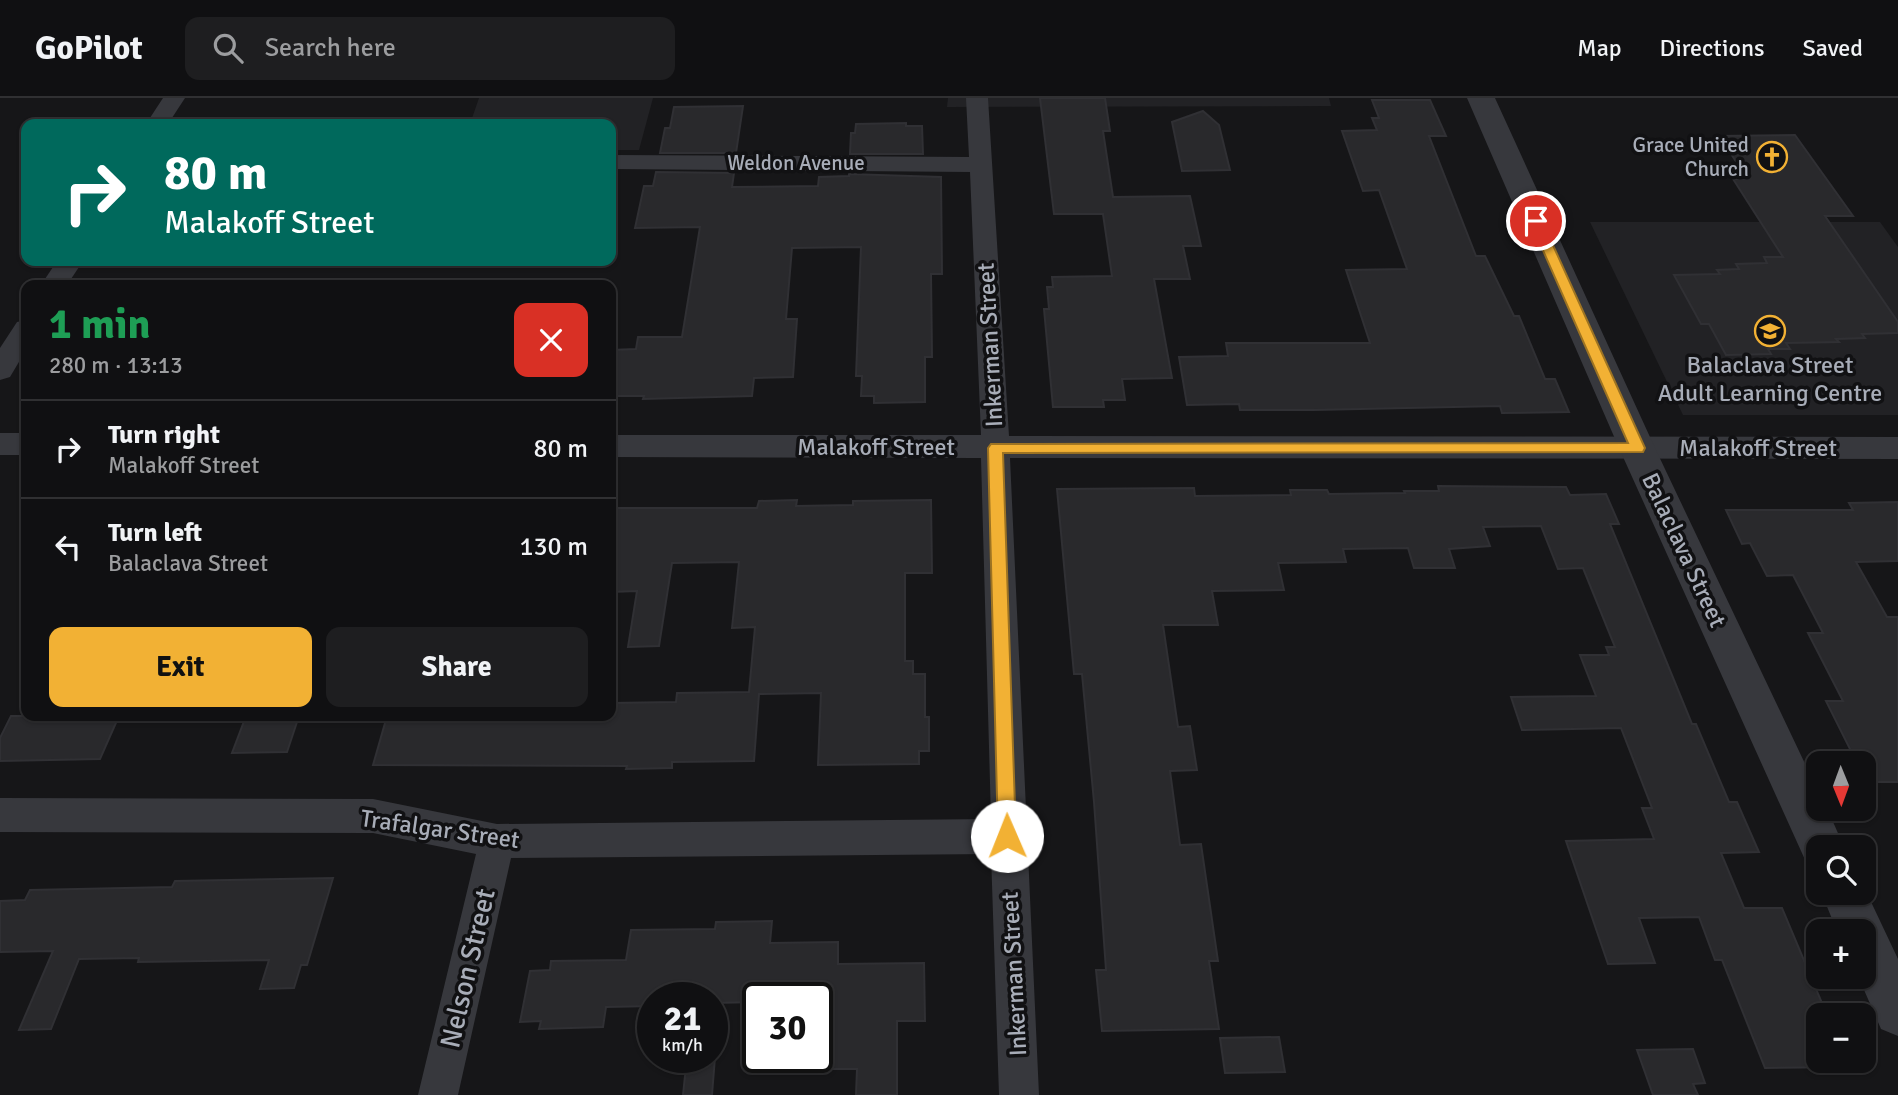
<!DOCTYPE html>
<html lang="en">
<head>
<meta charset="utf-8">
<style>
	:root { --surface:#101012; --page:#1e1e20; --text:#f1f3f6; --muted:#9c9d9f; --line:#303032; --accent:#f2b134 }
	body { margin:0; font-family:Signika,sans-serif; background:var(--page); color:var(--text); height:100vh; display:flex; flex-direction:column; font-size:26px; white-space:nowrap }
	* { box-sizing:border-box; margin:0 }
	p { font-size:23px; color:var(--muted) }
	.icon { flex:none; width:38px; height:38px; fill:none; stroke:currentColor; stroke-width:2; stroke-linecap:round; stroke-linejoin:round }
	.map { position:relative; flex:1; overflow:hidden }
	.side { position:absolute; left:21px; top:182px; width:595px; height:441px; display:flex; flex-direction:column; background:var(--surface); border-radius:14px; box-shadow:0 2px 5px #0004,0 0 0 2px var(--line) }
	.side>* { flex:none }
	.hud { position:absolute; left:21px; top:21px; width:595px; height:147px; border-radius:14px; box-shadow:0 2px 5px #0004,0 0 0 2px var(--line); background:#00695c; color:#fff; overflow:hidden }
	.needle { width:46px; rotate:179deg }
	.tools { position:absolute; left:1806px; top:653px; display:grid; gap:14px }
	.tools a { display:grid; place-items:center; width:70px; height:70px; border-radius:14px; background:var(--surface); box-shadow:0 2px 5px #0004,0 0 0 2px var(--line); font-size:35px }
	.speed { position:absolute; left:637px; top:884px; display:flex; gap:14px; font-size:35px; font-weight:700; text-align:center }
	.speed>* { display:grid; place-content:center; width:91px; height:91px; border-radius:50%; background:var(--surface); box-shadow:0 2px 5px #0004,0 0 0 2px var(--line); line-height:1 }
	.speed small { font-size:18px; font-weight:400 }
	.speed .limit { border:4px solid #111; border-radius:10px; background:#fff; color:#111 }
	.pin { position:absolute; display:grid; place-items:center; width:60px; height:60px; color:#fff; margin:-30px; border:4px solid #fff; border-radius:50%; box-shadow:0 2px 7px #0007 }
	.me { position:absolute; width:77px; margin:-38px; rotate:359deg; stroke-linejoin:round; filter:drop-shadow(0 0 5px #0008) }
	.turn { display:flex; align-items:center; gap:24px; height:147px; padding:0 28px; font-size:32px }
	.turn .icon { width:91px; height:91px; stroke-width:2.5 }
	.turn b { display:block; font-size:49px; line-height:60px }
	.round { display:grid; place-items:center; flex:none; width:74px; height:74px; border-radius:14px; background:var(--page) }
	.overview { display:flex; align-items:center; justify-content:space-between; height:119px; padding:0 28px }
	h1 { font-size:42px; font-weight:800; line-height:52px; color:#1e9e55 }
	.action { display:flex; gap:14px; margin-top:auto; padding:14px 28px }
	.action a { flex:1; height:80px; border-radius:14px; background:var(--accent); color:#111; font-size:28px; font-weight:800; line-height:80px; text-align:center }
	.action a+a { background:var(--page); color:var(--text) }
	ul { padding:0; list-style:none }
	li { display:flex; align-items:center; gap:21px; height:98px; padding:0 28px; border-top:2px solid var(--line) }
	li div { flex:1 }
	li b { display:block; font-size:26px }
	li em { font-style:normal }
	header { display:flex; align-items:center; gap:42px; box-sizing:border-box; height:98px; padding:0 35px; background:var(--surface); border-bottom:2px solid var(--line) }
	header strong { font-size:33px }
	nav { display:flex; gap:38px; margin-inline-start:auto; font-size:24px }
	.search { width:490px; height:63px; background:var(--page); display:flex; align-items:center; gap:18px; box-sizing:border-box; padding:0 24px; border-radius:14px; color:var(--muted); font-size:26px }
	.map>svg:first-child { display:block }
	.built { fill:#222225 }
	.building { fill:#29292c; stroke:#303034; stroke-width:2 }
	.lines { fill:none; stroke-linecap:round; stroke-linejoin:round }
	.path { stroke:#3d3f44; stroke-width:3.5; stroke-dasharray:2.5 4.5; stroke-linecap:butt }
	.minor { fill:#37383d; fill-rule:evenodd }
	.tertiary { fill:#37383d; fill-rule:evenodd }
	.route { fill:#f2b134; stroke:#9d7322; stroke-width:2 }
	.labels { text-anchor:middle; stroke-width:7; stroke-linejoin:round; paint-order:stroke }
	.far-poi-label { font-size:21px; fill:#a8adb8; stroke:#111113; text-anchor:end }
	.far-street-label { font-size:21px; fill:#a8adb8; stroke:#111113 }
	.street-label { font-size:24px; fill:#a8adb8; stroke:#111113 }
	.poi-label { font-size:24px; fill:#a8adb8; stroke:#111113 }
	.near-street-label { font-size:28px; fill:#a8adb8; stroke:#111113 }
</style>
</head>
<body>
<header>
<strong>GoPilot</strong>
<div class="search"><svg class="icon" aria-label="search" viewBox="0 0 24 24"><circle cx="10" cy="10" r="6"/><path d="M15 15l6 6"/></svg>Search here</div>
<nav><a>Map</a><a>Directions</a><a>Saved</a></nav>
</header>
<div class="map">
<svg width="1898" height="997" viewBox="0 0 1898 997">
	<rect width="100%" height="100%" fill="#161618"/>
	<g class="built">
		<path d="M479,0H653L639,52H611V26H470Z"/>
		<path d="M948,0H1329L1331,8L947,9Z"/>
		<path d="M1590,124H1880L1898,149V317H1683Z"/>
	</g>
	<g class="building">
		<path d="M1040,0H1105L1110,33H1103L1113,99L1190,98L1201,148H1183L1190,181H1154L1172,280L1122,281L1125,302H1103L1104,309H1053L1044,211H1049L1047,189H1053L1052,179L1112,178L1103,116H1054Z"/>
		<path d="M1372,2H1430L1446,38H1429L1476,158H1485L1514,218H1519L1545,281H1555L1569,314L1502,315L1500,308L1314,312H1240L1239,306L1187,307L1179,259L1228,258L1226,245H1370L1346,172L1407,171L1379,92L1363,93L1342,33L1377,32L1372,20H1379Z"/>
		<path d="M743,8L736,55H660L665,30H670L674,9Z"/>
		<path d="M1203,13L1219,27L1230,72L1182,73L1172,24Z"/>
		<path d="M906,25V28H922L923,56H850L851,35H855L856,26Z"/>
		<path d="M1795,37L1853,118H1825L1898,224V235L1862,236L1865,240L1836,241L1839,244L1786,245L1790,251H1768L1771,256L1726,257L1709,226H1701L1674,177L1720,176L1717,172L1739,171L1736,166L1767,165L1764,159H1783L1733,81L1747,80L1719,38Z"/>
		<path d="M656,74L734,75L732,89L818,88L819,79L849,78V76L941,79L942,176H931L932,259H925V304L874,305V298H861L862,278H856L861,149L792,150L786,221H797L793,279L754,280L752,298L643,301L644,298H611V252L636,251L638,239H682L700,129L635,130L644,88H653Z"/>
		<path d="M1438,388L1566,389L1570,397L1606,396L1619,426H1610L1692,626H1696L1729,704H1737L1759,754L1721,755L1744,810H1782L1827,917H1818V962H1847L1850,969L1765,970L1722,862H1715L1699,819L1639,820L1655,865L1608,866L1566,743L1654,741L1642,710H1652L1621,630L1522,632L1511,599L1596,598L1580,557H1609L1606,549H1615L1583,470L1558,471L1541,428L1483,429L1490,448L1449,451L1455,470H1414L1408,450L1343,451L1346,464L1278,465L1284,492L1212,493L1218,527H1163L1178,629L1190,628L1197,672L1170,673L1180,747L1201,746L1218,863H1209L1219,931L1102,933L1096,872H1106L1094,704L1082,576H1074L1057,391L1194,390L1195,398L1291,397L1290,392H1327L1329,396L1405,395L1404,393H1439Z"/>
		<path d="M797,402L796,408L853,407V403L931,402L932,475H905V563H913V576H925V619H929V653H919V666L818,667L821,595L759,596L754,663L672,664V670L626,671L627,668L373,667L387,618H611V605L676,604L677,595L749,594L755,529L732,530L739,464L672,465L659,548L628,549L637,493L611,494V433L615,410H757L759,403Z"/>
		<path d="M1898,404V463L1856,464L1887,519H1898V684H1864V665H1857L1826,603H1843L1808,535H1823L1793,477L1767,478L1750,445L1742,446L1726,412H1853L1849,405Z"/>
		<path d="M11,618H119L100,661L0,663V640Z"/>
		<path d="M246,618H299L287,654L232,655Z"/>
		<path d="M333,780L307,867H301L294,890L260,891L269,862L138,864L139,860L79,861L51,931L19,932L53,853L0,854V803L25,802L30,792L172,789L175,783Z"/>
		<path d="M772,823L770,845L838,844V866L924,865L925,923H897V997H856L857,971H826L829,900H758V904L712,905V900H653V908L606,909L603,929L539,931L541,923L520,924L530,873L550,872L551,863L626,862L631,832L715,831L716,824Z"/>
		<path d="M1279,939L1285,974L1225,975L1220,940Z"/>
		<path d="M1693,951L1705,985L1693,986L1698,997H1653L1637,952Z"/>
		<path d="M687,959H715L712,997H683Z"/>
	</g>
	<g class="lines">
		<path class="path" d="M500,26L506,23"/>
		<g class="minor">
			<path d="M163,0H185L168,26H146Z"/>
			<path d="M966,0H988L1009,338L1898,339V361L1010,360L1039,997H999L991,756L511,760L458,997H418L476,756L373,735L0,734V700L373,701L497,726L991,721L981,360L611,359V337H981L970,74L611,71V57L969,59Z"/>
			<path d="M57,163H83L67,187H41Z"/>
			<path d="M26,222V252L10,279L0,282V250L17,224Z"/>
			<rect x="0" y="335" width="26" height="22"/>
		</g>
		<g class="tertiary">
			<path d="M1467,0H1495L1655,350L1818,693V710H1827L1844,749H1818V769L1806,764L1619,350Z"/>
			<path d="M1864,789L1898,861V938L1881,931L1858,878H1864V833H1837L1821,794H1864Z"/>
		</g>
	</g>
	<path class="route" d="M1536,119L1542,123L1645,350L1643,354L1003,355L1016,738L1013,744L1007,747L1001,744L998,738L988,350L991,346L1628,345L1530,123Z"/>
	<defs>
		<g id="church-ring" transform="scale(1.575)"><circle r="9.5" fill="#111113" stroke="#f2b134" stroke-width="1.5"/><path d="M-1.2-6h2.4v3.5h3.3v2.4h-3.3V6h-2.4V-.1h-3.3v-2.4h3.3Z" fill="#f2b134"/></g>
		<g id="school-ring" transform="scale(1.575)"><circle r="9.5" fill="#111113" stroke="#f2b134" stroke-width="1.5"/><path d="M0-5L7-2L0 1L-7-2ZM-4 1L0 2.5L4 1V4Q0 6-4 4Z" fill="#f2b134"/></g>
	</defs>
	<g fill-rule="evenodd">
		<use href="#church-ring" x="1772" y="59"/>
		<use href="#school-ring" x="1770" y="233"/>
	</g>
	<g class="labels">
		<g class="far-poi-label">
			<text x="1749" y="54">Grace United<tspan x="1749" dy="24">Church</tspan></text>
		</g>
		<g class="far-street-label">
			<text x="796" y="72">Weldon Avenue</text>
		</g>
		<g class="street-label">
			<text transform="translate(990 247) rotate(-93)" y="8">Inkerman Street</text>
			<text x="876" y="357">Malakoff Street</text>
			<text x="1758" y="358">Malakoff Street</text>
			<text transform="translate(1684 452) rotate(65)" y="8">Balaclava Street</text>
			<text transform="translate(440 731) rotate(8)" y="8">Trafalgar Street</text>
			<text transform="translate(1014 876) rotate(-93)" y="8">Inkerman Street</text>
		</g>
		<g class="poi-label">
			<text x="1770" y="275">Balaclava Street<tspan x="1770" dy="28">Adult Learning Centre</tspan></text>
		</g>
		<g class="near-street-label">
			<text transform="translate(467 870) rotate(-77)" y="10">Nelson Street</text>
		</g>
	</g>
</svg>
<div class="tools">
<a><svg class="needle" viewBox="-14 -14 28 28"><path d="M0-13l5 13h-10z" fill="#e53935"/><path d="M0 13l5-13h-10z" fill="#9c9d9f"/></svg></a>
<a><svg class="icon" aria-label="search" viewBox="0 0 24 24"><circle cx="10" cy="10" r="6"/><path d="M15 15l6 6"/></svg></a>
<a>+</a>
<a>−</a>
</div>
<div class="speed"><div>21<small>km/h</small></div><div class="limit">30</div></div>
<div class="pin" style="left:1536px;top:123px;background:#d93025"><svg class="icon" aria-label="arrive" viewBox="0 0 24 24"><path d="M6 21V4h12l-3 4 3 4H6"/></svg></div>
<svg class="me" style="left:1007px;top:738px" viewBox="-20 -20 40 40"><circle r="19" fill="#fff"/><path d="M0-13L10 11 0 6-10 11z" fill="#f2b134"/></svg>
<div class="hud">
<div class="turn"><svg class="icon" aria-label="right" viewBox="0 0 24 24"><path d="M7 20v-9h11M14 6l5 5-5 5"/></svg><div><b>80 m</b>Malakoff Street</div></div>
</div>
<section class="side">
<div class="overview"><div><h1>1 min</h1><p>280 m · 13:13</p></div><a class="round" style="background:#d93025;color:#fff"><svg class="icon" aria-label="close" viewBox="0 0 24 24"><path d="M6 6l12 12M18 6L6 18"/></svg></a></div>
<ul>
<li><svg class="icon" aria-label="right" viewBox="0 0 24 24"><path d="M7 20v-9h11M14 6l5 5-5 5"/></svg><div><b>Turn right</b><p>Malakoff Street</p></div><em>80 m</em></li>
<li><svg class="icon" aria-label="left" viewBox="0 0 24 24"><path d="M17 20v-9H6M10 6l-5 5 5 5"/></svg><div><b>Turn left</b><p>Balaclava Street</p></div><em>130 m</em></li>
</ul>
<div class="action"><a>Exit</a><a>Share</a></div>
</section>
</div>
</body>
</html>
